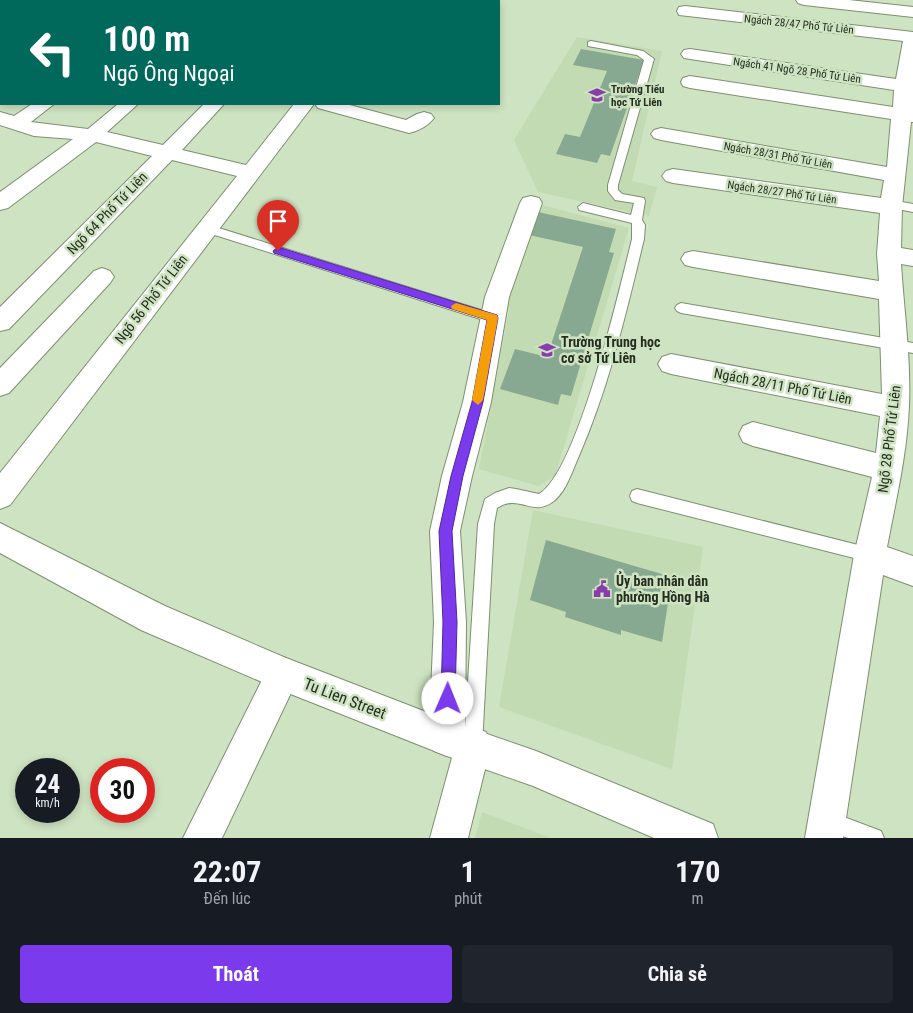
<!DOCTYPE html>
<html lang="vi">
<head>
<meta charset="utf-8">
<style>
	:root { --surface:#171b24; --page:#20242c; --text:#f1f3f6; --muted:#9ea1a6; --accent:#7c3aed }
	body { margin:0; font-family:"Roboto Condensed",sans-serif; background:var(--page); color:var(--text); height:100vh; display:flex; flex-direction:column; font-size:19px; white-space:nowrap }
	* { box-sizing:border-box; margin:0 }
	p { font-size:16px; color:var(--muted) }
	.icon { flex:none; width:28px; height:28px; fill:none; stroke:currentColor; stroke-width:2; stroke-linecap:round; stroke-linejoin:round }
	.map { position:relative; height:838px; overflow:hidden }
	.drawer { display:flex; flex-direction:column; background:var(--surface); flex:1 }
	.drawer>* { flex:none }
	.banner { position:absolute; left:0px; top:0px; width:500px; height:105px; box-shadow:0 2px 8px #0003; background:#00695c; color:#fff; overflow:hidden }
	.speed { position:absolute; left:15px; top:758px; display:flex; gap:10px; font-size:25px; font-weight:700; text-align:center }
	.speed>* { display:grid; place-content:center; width:65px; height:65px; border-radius:50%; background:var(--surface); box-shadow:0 2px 8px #0003; line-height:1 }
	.speed small { font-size:12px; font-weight:400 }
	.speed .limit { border:8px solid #d22; background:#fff; color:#111 }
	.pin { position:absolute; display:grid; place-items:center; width:42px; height:42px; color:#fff; margin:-51px -21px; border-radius:50% 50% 50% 0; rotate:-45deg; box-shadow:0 0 5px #0007 }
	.pin .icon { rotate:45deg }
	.me { position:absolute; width:55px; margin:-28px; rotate:1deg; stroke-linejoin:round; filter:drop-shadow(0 0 4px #0008) }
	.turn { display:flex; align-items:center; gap:18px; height:105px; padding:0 20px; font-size:22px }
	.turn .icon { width:65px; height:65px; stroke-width:2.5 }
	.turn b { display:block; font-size:35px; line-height:42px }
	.eta { display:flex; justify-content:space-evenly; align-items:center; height:85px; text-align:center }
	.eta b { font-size:30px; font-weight:700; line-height:35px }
	.primary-button { display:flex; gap:10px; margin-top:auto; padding:10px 20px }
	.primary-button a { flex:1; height:58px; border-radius:5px; background:var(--accent); color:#fff; font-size:20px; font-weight:700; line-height:58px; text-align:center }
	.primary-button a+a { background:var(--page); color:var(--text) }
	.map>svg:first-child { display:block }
	.built { fill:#c2dbb2 }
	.building { fill:#88a991 }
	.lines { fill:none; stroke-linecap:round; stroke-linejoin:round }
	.service-casing { stroke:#7d9071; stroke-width:2 }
	.minor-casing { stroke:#7d9071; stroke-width:2 }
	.tertiary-casing { stroke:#7d9071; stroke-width:2 }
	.service { fill:#fff; fill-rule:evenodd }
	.minor { fill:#fff; fill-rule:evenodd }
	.tertiary { fill:#fff; fill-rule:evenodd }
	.route { fill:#7c3aed; stroke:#51269a }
	.slow { fill:#f59e0b }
	.labels { text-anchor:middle; stroke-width:5; stroke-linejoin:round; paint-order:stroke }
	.far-street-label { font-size:11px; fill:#252d20; stroke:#cee3c1 }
	.far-poi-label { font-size:11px; font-weight:bold; fill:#252d20; stroke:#cee3c1; text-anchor:start }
	.street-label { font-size:14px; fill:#252d20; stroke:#cee3c1 }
	.poi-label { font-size:14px; font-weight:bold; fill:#252d20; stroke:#cee3c1; text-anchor:start }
	.near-street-label { font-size:16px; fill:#252d20; stroke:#cee3c1 }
</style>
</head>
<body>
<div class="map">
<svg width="913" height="838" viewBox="0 0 913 838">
	<rect width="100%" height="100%" fill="#cee3c1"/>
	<g class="built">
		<path d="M577,37L662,51L632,181L657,187L649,216L538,192L514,140Z"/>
		<path d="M538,204L629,228L555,476L538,486L479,469L509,310L510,280Z"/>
		<path d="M533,510L703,547L672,769L499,707Z"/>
		<path d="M482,812L551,838H475Z"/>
	</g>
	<g class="building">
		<path d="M581,49L644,60L610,156L601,154L597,163L556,154L565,134L580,137L607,71L573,65Z"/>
		<path d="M538,212L616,229L609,252L614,253L571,396L561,394L558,405L500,389L515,349L547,357L583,247L529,235Z"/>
		<path d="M546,540L672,577L662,642L621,630V635L565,617L566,612L530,600Z"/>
	</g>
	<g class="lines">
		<g class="service-casing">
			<g id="service">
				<path d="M591,41L643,51L654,59L618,185V190L622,194L644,198L645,201L642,220L645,225L644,239C626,313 609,388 578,458C572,472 566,491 554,501C532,518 520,493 497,508L494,524L482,745L479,751L473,754L467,751L464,745L478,524L485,499L495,493L509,488L516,489L539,494C578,471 620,287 632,239V223L579,210L578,207L583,203L631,215L634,203L615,200L608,191V185L644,60L637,55L588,46V42Z"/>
				<path d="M891,200L913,204V212L887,207L886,204Z"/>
				<path d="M206,224L497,315L499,318L497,321L493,323L202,231L200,228L202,225Z"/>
				<path d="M681,303L913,343V353L681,313L677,311L675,308L677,305Z"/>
				<path d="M637,489L870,548L875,550L878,555L875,560L870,562L637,503L632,501L630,496L632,491Z"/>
				<path d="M828,811L881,831L884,838H848L821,828L818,821L821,814Z"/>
			</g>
		</g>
		<g class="minor-casing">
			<g id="minor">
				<path d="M56,0H77V1H57Z"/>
				<path d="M376,0H397V1H377Z"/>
				<path d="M796,0H849L913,7V17L804,5L798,3Z"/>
				<path d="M685,6L913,32V122H911L902,207L901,248L913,250V266L901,264C904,311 911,359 909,406C907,454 896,500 887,547L913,556V586L883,575L843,838H805L854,555L872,477L753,446L743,442L739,434L743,426L753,422L876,453L880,416L671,374L662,371L658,364L662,357L671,354L882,394L879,299L693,267L685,265L681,259L685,253L693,251L879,281L877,254L880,213L673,183L666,181L662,176L666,171L673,169L881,198L884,180L661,140L654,138L651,134L654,130L661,128L887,167L891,119L690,88L683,86L681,82L683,78L690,76L893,107L894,90L690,59L684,58L681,54L684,50L690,49L896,79L903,41L679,15L677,11L679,7Z"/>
				<path d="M1,69V81L0,82V70Z"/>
				<path d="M32,104H54L31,122L88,129L118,104H138L107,132L163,145L204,104H224L182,150L246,165L294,104H314L10,505L0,509V473L237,176L172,160L9,329L0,331V307L152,156L96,142L8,208L0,210V192L73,139L34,136L0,125V112L14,116Z"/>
				<path d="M315,104H346L406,120L417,114L424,112L431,114L434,118C428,126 418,131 409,133L318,108Z"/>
				<path d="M531,196L539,198L542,203L509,297L491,402L472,476L460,531L466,622L465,730L473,727L486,732L491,745L468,838H430L453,754L447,756L434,751L429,738L434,622L430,531L442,476L463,402L485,297L520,203L523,198Z"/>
				<path d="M102,268L110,271L114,277L110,283L9,393L0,396V368L94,271Z"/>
				<path d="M283,657L295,662L300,674L222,838H183L271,662Z"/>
			</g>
		</g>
		<g class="tertiary-casing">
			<path id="tertiary" d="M0,523L165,606L286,658L447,720L536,751L713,824L718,838H654L533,786L447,756L283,691L141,630L0,553Z"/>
		</g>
		<use href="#service" class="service"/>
		<use href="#minor" class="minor"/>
		<use href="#tertiary" class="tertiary"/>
	</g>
	<path class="route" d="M278,247L497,315L498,318L483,402L463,476L452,531L457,622L455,699L453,704L448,706L443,704L441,699L443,622L439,531L451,476L472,402L487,320L274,253L273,251Z"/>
	<path class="slow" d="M456,303L497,315L498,318L483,400L478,405L472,400L487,320L452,309L451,306Z"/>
	<defs>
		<g id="school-bare" transform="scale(1.35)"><path d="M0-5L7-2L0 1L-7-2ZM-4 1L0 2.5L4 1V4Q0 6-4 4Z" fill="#893cac" stroke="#cee3c1" stroke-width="2.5" paint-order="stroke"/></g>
		<g id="civic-bare" transform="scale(1.35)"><path d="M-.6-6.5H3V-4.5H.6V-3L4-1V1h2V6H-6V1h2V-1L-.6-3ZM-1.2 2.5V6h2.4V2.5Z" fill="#893cac" stroke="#cee3c1" stroke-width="2.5" paint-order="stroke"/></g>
	</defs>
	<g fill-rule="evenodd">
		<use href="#school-bare" x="597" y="95"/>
		<use href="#school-bare" x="547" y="350"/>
		<use href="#civic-bare" x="602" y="589"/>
	</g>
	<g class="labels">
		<g class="far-street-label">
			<text transform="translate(799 24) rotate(6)" y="4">Ngách 28/47 Phố Tứ Liên</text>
			<text transform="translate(797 70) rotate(8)" y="4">Ngách 41 Ngõ 28 Phố Tứ Liên</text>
			<text transform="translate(778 155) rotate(10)" y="4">Ngách 28/31 Phố Tứ Liên</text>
			<text transform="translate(782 192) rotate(8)" y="4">Ngách 28/27 Phố Tứ Liên</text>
		</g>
		<g class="far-poi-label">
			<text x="611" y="93">Trường Tiểu<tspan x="611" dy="13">học Tứ Liên</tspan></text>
		</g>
		<g class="street-label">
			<text transform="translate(107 213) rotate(-46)" y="5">Ngõ 64 Phố Tứ Liên</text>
			<text transform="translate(151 299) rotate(-52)" y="5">Ngõ 56 Phố Tứ Liên</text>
			<text transform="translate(783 386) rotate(11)" y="5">Ngách 28/11 Phố Tứ Liên</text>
			<text transform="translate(889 439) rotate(-83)" y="5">Ngõ 28 Phố Tứ Liên</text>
		</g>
		<g class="poi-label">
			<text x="561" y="347">Trường Trung học<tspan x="561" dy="16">cơ sở Tứ Liên</tspan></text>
			<text x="616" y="586">Ủy ban nhân dân<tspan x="616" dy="16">phường Hồng Hà</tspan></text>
		</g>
		<g class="near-street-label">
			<text transform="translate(345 698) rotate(21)" y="6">Tu Lien Street</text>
		</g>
	</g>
</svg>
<div class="speed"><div>24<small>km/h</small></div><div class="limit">30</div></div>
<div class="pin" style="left:278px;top:251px;background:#d93025"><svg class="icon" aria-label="arrive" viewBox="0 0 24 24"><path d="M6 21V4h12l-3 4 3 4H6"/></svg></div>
<svg class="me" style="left:448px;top:699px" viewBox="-20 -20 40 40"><circle r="19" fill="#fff"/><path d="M0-13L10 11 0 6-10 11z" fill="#7c3aed"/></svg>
<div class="banner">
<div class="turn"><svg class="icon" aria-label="left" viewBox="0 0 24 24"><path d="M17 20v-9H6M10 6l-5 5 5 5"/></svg><div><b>100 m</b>Ngõ Ông Ngoại</div></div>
</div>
</div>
<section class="drawer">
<div class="eta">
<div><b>22:07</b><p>Đến lúc</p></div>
<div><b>1</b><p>phút</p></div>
<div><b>170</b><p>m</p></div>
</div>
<div class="primary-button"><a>Thoát</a><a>Chia sẻ</a></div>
</section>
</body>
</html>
